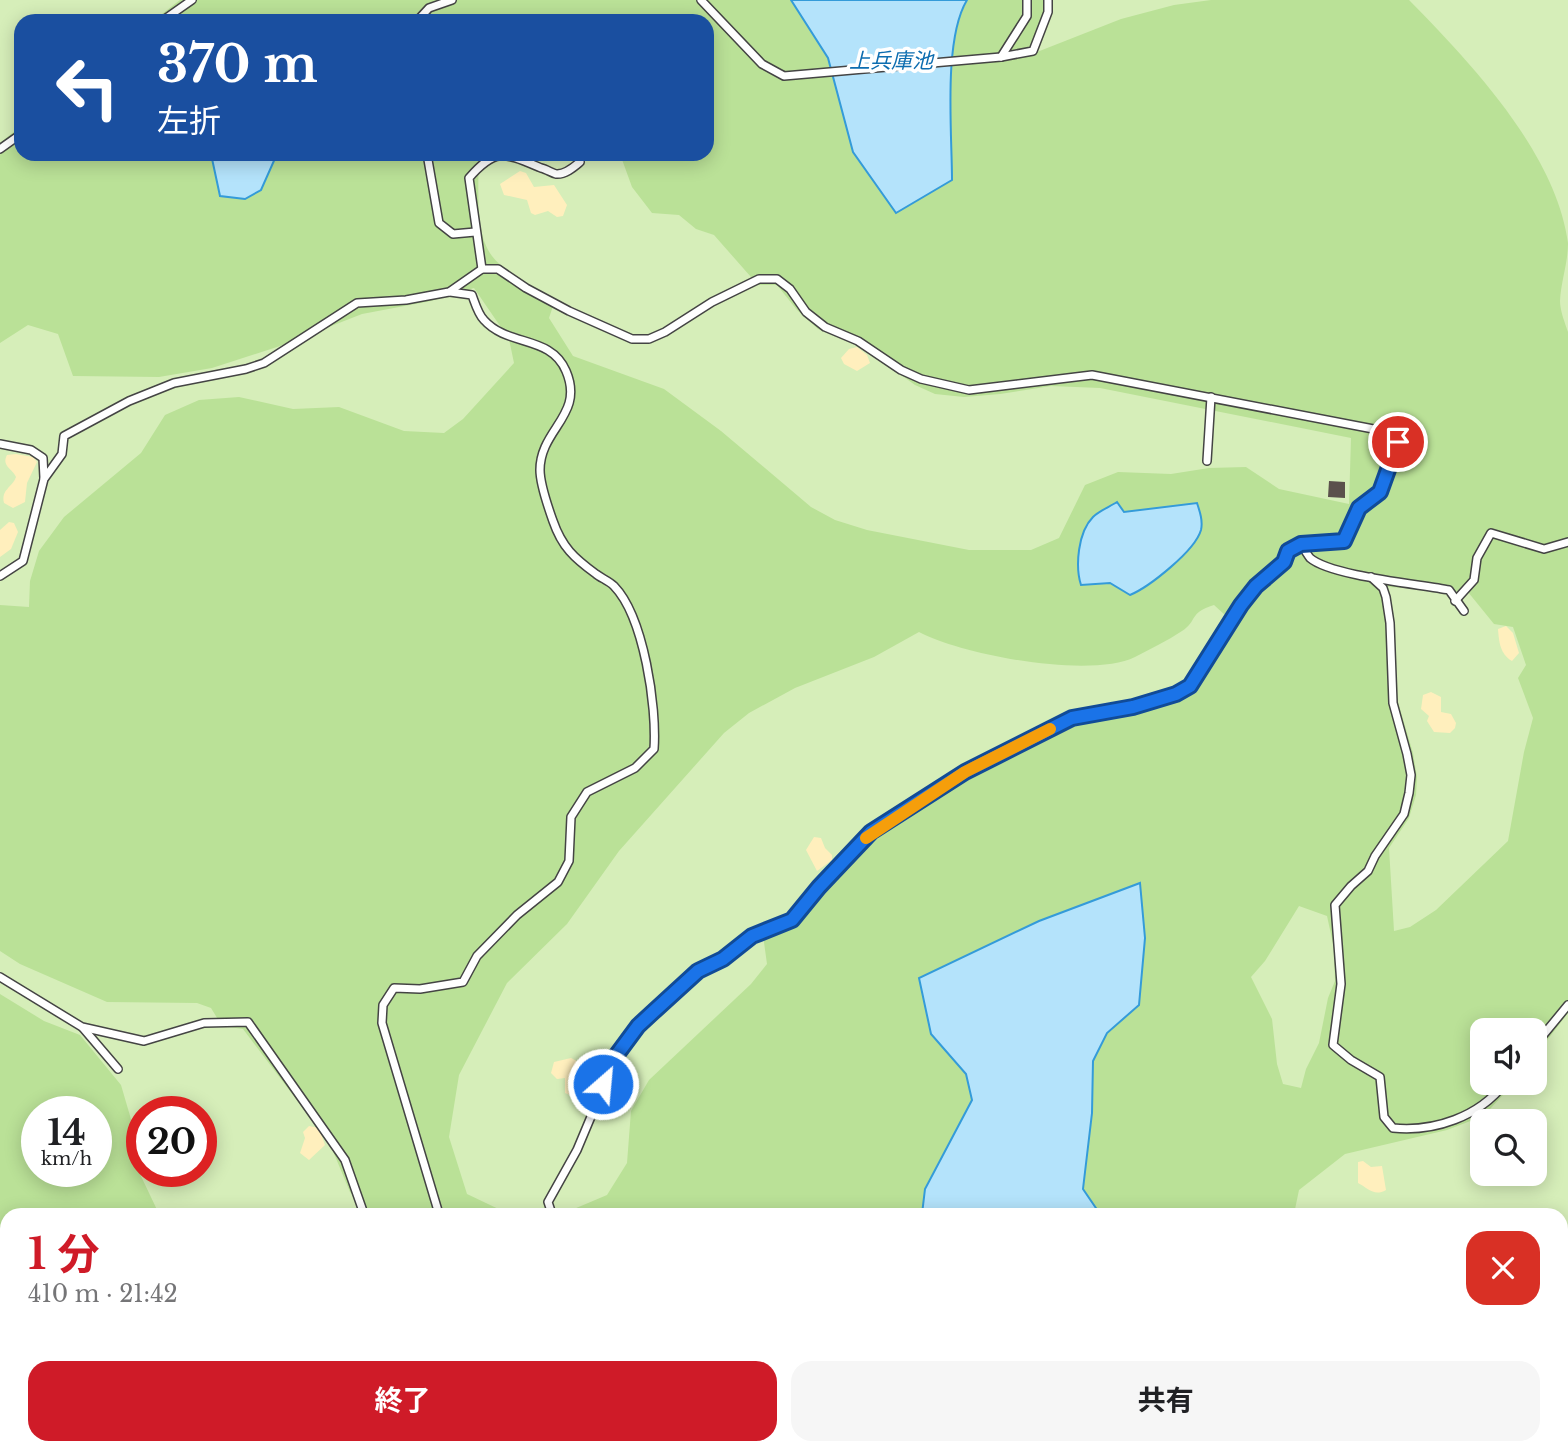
<!DOCTYPE html>
<html lang="ja">
<head>
<meta charset="utf-8">
<style>
	:root { --surface:#fff; --page:#f6f6f6; --text:#202124; --muted:#757577; --accent:#cf1b28 }
	body { margin:0; font-family:"Libre Baskerville","Noto Sans JP",serif; background:var(--page); color:var(--text); height:100vh; display:flex; flex-direction:column; font-size:26px; white-space:nowrap }
	* { box-sizing:border-box; margin:0 }
	p { font-size:23px; color:var(--muted) }
	.icon { flex:none; width:38px; height:38px; fill:none; stroke:currentColor; stroke-width:2; stroke-linecap:round; stroke-linejoin:round }
	.map { position:relative; flex:1; overflow:hidden }
	.sheet { position:absolute; left:0px; top:1208px; width:1568px; height:247px; display:flex; flex-direction:column; background:var(--surface); border-radius:21px 21px 0 0; box-shadow:0 4px 18px #0003 }
	.sheet>* { flex:none }
	.banner { position:absolute; left:14px; top:14px; width:700px; height:147px; border-radius:21px; box-shadow:0 4px 18px #0003; background:#1a4fa0; color:#fff; overflow:hidden }
	.fabs { position:absolute; left:1470px; top:1018px; display:grid; gap:14px }
	.fabs a { display:grid; place-items:center; width:77px; height:77px; border-radius:14px; background:var(--surface); box-shadow:0 4px 18px #0003; font-size:35px }
	.speed { position:absolute; left:21px; top:1096px; display:flex; gap:14px; font-size:35px; font-weight:700; text-align:center }
	.speed>* { display:grid; place-content:center; width:91px; height:91px; border-radius:50%; background:var(--surface); box-shadow:0 4px 18px #0003; line-height:1 }
	.speed small { font-size:18px; font-weight:400 }
	.speed .limit { border:10px solid #d22; background:#fff; color:#111 }
	.pin { position:absolute; display:grid; place-items:center; width:60px; height:60px; color:#fff; margin:-30px; border:4px solid #fff; border-radius:50%; box-shadow:0 2px 7px #0007 }
	.me { position:absolute; width:77px; margin:-38px; rotate:27deg; stroke-linejoin:round; filter:drop-shadow(0 0 5px #0008) }
	.turn { display:flex; align-items:center; gap:24px; height:147px; padding:0 28px; font-size:32px }
	.turn .icon { width:91px; height:91px; stroke-width:2.5 }
	.turn b { display:block; font-size:49px; line-height:60px }
	.round { display:grid; place-items:center; flex:none; width:74px; height:74px; border-radius:21px; background:var(--page) }
	.overview { display:flex; align-items:center; justify-content:space-between; height:119px; padding:0 28px }
	h1 { font-size:42px; font-weight:700; line-height:52px; color:var(--accent) }
	.primary-button { display:flex; gap:14px; margin-top:auto; padding:14px 28px }
	.primary-button a { flex:1; height:80px; border-radius:21px; background:var(--accent); color:#fff; font-size:28px; font-weight:700; line-height:80px; text-align:center }
	.primary-button a+a { background:var(--page); color:var(--text) }
	.map>svg:first-child { display:block }
	.green { fill:#d6eeb9; fill-rule:evenodd }
	.forest { fill:#bae197; fill-rule:evenodd }
	.sand { fill:#ffefbd }
	.water { fill:#b4e3fb; stroke:#349bd9; stroke-width:2 }
	.building { fill:#5b514c }
	.lines { fill:none; stroke-linecap:round; stroke-linejoin:round }
	.service-casing { stroke:#444; stroke-width:10 }
	.service { stroke:#fff; stroke-width:7 }
	.route-casing { stroke:#114b97; stroke-width:18 }
	.route { stroke:#1a73e8; stroke-width:12 }
	.slow { stroke:#f59e0b; stroke-width:12 }
	.labels { text-anchor:middle; stroke-width:7; stroke-linejoin:round; paint-order:stroke }
	.water-label { font-size:21px; font-style:italic; fill:#0d6db0; stroke:#fff }
</style>
</head>
<body>
<div class="map">
<svg width="1568" height="1453" viewBox="0 0 1568 1453">
	<rect width="100%" height="100%" fill="#fffdf5"/>
	<path class="green" d="M0,0H1568V1453H0ZM21,21H707V154H21ZM1482,1031H1535V1083H1482ZM37,1111H96V1171H37ZM142,1111H201V1171H142ZM1482,1122H1535V1174H1482ZM7,1214H1561V1447H7Z"/>
	<g class="forest">
		<path d="M180,0H791L828,58L853,152L952,180C952,132 943,40 968,0H1048L1052,10L1037,52L1121,19L1174,5L1211,0H1409C1471,63 1556,153 1568,243C1568,263 1561,281 1560,301C1560,311 1565,323 1568,332V1013L1535,1056V1031H1482V1083H1514L1490,1109L1473,1120L1447,1130L1345,1154L1299,1190L1294,1214H1100L1082,1189L1092,1113L1093,1061L1107,1033L1139,1005L1145,938L1139,884L1039,921L919,978L931,1034L966,1074L972,1100L925,1188L922,1214H562L607,1195L627,1163L631,1111L649,1080L751,984L767,964L762,928L788,918L814,886L870,831L940,782L1057,717L1188,687L1207,657L1225,615L1214,605C1188,613 1198,621 1182,631C1167,641 1150,649 1135,657C1090,679 962,655 919,632L874,657L795,688L749,713L724,733L619,851L567,924L507,983L459,1075L449,1137L467,1194L509,1214H370L350,1192L330,1144L243,1029L222,1026L211,1008L197,1003L107,1002L20,964L0,951V605L29,607L30,581L39,551L64,517L141,453L165,415L199,400L239,397L293,409L339,407L404,431L444,433L463,419L514,363L509,339L474,288L431,301L362,314L280,346L212,368L159,377L73,376L58,334L28,325L0,343V143L21,126V154H211L220,196L261,189L277,154H478C480,184 473,231 492,256C503,272 538,289 555,300L549,318L573,356L664,389L721,431L811,507L835,520L867,530L969,550H1031L1059,538L1085,485L1118,472L1171,474L1209,468L1246,467L1279,489L1349,504L1351,438L1100,388L1051,386L1000,394L964,397L935,394L915,385L862,347L818,329L797,310L777,285H758L714,235L696,229L679,215L652,213L632,187L620,154H707V21H290L291,15H265L258,21H153ZM1135,511L1191,544C1172,565 1156,584 1130,595L1110,583L1081,585C1073,560 1082,541 1092,518ZM1388,587L1468,592L1494,624L1513,627L1526,665L1518,678L1533,718L1524,752L1508,841L1436,910L1410,927L1394,931L1389,848L1409,818L1416,795L1417,777L1413,753L1398,702ZM1299,906L1327,916L1334,948L1335,981L1328,998L1319,1043L1306,1069L1301,1088L1283,1084L1277,1064L1272,1019L1251,977L1265,961Z"/>
		<path d="M0,994L44,1021L80,1035L121,1085L140,1150V1174L159,1214H7V1447H319L322,1453H0ZM37,1111H96V1171H37Z"/>
		<path d="M474,1447H1487L1484,1453H480Z"/>
	</g>
	<g class="sand">
		<path d="M520,171L526,173L534,187L554,185L567,205L563,216L557,217L548,211L535,215L531,213L527,200L504,195L500,184Z"/>
		<path d="M857,347L867,355L870,363L857,371L844,364L841,358L849,349Z"/>
		<path d="M16,454L33,457L37,462L27,483L25,502L13,508L4,503C1,489 12,488 16,477C13,469 1,466 7,455Z"/>
		<path d="M9,522L14,523L18,532L11,549L0,557V530Z"/>
		<path d="M1506,626L1513,633L1519,653L1512,661C1500,654 1499,642 1498,629Z"/>
		<path d="M1431,692L1441,697V712L1451,714L1456,723L1455,728L1450,733L1434,732L1427,721L1429,716L1421,709L1423,695Z"/>
		<path d="M814,837L821,838L825,848L832,855V860L817,871L806,850Z"/>
		<path d="M571,1058L579,1062C583,1073 583,1089 572,1096L565,1093V1078L557,1079L551,1073L554,1062Z"/>
		<path d="M309,1126L319,1128L325,1145L309,1160L300,1153L305,1138L303,1132Z"/>
		<path d="M1363,1161L1371,1167L1382,1166L1386,1190C1374,1197 1368,1188 1358,1183V1162Z"/>
	</g>
	<g class="water">
		<path d="M791,0H967C943,40 952,132 952,180L896,213L853,152L828,58Z"/>
		<path d="M211,154H277L261,190L245,199L220,196Z"/>
		<path d="M1117,502L1124,512L1197,503C1200,512 1203,521 1201,530C1195,551 1149,587 1130,595L1110,583L1081,585C1075,566 1078,532 1093,517C1099,511 1109,507 1117,502Z"/>
		<path d="M1140,883L1145,938L1139,1005L1107,1033L1093,1061L1092,1113L1083,1189L1100,1214H922L925,1189L972,1100L966,1074L931,1034L919,978L1039,921Z"/>
	</g>
	<path class="building" d="M1329,481L1345,482V498L1328,497Z"/>
	<g class="lines">
		<g class="service-casing">
			<g id="service">
				<path d="M701,0L762,64L784,76L1001,57L1033,51L1048,12V0"/>
				<path d="M162,21L192,0"/>
				<path d="M417,21L429,8L452,0"/>
				<path d="M1001,57L1027,16V0"/>
				<path d="M0,149L21,134"/>
				<path d="M427,154L439,223L453,234L475,232"/>
				<path d="M482,269L469,178C496,147 505,153 541,168C546,169 552,173 556,174C565,175 574,167 580,162"/>
				<path d="M0,444L31,450L43,458L44,478"/>
				<path d="M1207,461L1211,397"/>
				<path d="M1301,544C1304,549 1307,554 1310,558C1331,576 1418,584 1449,590L1464,611"/>
				<path d="M0,576L23,561L44,479L62,454L64,436L129,401L174,383L246,369L264,363L357,303L406,300L449,292L482,269H498L526,288L569,311L632,339H649L665,332L712,302L759,279H777L790,289L806,312L825,327L858,341L901,370L921,379L969,390L1092,375L1389,432L1398,442L1379,492L1359,508L1344,541L1301,544L1288,551L1285,562L1256,586L1241,605L1190,686L1176,694L1133,707L1072,717L966,772L871,832L819,887L792,920L752,936L723,959L698,971L638,1026L607,1067L598,1100L577,1150L548,1202L552,1214"/>
				<path d="M1371,577L1383,588L1386,597L1390,623L1393,703L1407,754L1411,775L1409,793L1404,814L1375,856L1368,871L1351,886L1335,905L1341,984L1333,1045L1351,1060L1380,1077L1384,1117L1393,1128C1434,1132 1479,1117 1505,1083"/>
				<path d="M1455,601L1474,580L1477,558L1491,533L1544,549L1568,542"/>
				<path d="M0,977L82,1027L144,1041L204,1023L248,1022L345,1160L364,1214"/>
				<path d="M83,1028L118,1069"/>
				<path d="M1535,1045L1568,1005"/>
				<path d="M439,1214L382,1023L383,1005L394,988L420,989L463,982L477,956L517,915L558,882L569,861L571,817L587,792L635,768L654,749C657,707 644,617 614,586C609,581 601,578 596,574C574,558 562,547 553,521C548,507 540,484 540,470C540,429 585,415 566,371C551,335 508,347 484,320C478,314 475,303 472,295L450,292"/>
				<path d="M484,1447L490,1453"/>
				<path d="M509,1447L513,1453"/>
				<path d="M629,1447L631,1453"/>
			</g>
		</g>
		<use href="#service" class="service"/>
	</g>
	<g class="lines">
		<g class="route-casing">
			<path id="route" d="M603,1084L607,1068L638,1026L652,1013L698,971L723,959L752,936L792,920L819,887L871,832L965,772L1072,718L1133,707L1176,694L1190,686L1241,605L1256,586L1284,562L1288,551L1301,544L1344,541L1359,508L1380,492L1398,442"/>
		</g>
		<use href="#route" class="route"/>
		<path class="slow" d="M866,838L965,772L1050,729"/>
	</g>
	<g class="labels">
		<g class="water-label">
			<text x="891" y="68">上兵庫池</text>
		</g>
	</g>
</svg>
<div class="fabs">
<a><svg class="icon" aria-label="sound" viewBox="0 0 24 24"><path d="M4 9h4l5-4v14l-5-4H4zM17 9q2 3 0 6"/></svg></a>
<a><svg class="icon" aria-label="search" viewBox="0 0 24 24"><circle cx="10" cy="10" r="6"/><path d="M15 15l6 6"/></svg></a>
</div>
<div class="speed"><div>14<small>km/h</small></div><div class="limit">20</div></div>
<div class="pin" style="left:1398px;top:442px;background:#d93025"><svg class="icon" aria-label="arrive" viewBox="0 0 24 24"><path d="M6 21V4h12l-3 4 3 4H6"/></svg></div>
<svg class="me" style="left:603px;top:1084px" viewBox="-20 -20 40 40"><circle r="17" fill="#1a73e8" stroke="#fff" stroke-width="3"/><path d="M0-11L8 9 0 5-8 9z" fill="#fff"/></svg>
<div class="banner">
<div class="turn"><svg class="icon" aria-label="left" viewBox="0 0 24 24"><path d="M17 20v-9H6M10 6l-5 5 5 5"/></svg><div><b>370 m</b>左折</div></div>
</div>
<section class="sheet">
<div class="overview"><div><h1>1 分</h1><p>410 m · 21:42</p></div><a class="round" style="background:#d93025;color:#fff"><svg class="icon" aria-label="close" viewBox="0 0 24 24"><path d="M6 6l12 12M18 6L6 18"/></svg></a></div>
<div class="primary-button"><a>終了</a><a>共有</a></div>
</section>
</div>
</body>
</html>
